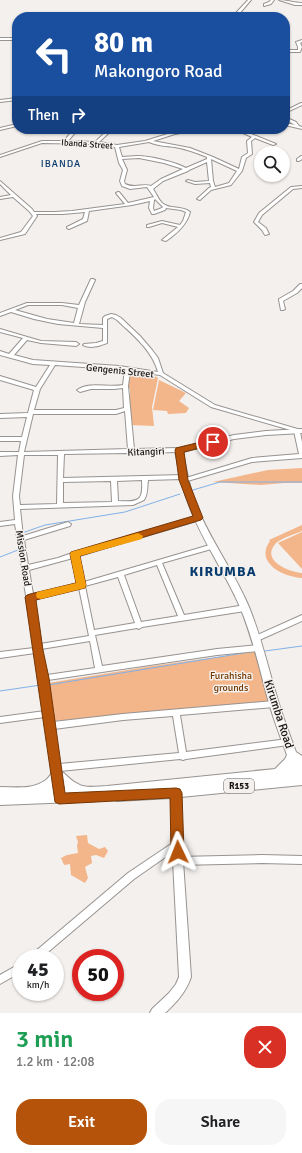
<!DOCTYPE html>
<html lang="en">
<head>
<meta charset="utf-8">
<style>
	:root { --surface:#fff; --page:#f6f6f6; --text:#202124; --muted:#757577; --accent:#b45309 }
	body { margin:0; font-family:Signika,sans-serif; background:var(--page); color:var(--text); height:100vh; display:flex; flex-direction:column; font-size:15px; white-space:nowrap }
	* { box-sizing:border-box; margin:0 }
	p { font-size:13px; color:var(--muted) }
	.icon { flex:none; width:22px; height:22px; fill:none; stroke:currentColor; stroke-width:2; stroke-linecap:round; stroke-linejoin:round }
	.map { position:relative; height:1013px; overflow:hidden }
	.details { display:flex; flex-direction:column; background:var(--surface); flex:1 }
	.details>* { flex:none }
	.guide { position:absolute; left:12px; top:12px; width:278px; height:122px; border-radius:16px; box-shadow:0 1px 3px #0004; background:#1a4fa0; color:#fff; overflow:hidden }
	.fabs { position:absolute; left:254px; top:146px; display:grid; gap:8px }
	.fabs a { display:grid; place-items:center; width:36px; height:36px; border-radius:50%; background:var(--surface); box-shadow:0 1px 3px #0004; font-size:20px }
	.speed { position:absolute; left:12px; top:949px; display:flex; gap:8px; font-size:20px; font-weight:700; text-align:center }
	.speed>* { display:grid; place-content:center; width:52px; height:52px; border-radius:50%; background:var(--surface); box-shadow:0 1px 3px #0004; line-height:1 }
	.speed small { font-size:10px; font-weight:400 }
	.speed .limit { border:6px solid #d22; background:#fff; color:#111 }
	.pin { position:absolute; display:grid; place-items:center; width:34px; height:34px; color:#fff; margin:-17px; border:2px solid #fff; border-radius:50%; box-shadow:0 1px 4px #0007 }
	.me { position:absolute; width:44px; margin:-22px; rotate:358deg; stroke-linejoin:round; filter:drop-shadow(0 0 3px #0008) }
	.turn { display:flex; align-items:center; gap:14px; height:84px; padding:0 16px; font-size:18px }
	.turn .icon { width:52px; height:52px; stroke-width:2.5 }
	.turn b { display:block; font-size:28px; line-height:34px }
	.then { display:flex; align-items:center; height:38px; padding:0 16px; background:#0003; gap:8px; font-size:15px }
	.round { display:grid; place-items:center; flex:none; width:42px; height:42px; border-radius:16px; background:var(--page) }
	.headline { display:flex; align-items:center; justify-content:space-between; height:68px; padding:0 16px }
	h1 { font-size:24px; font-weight:600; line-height:30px; color:#1e9e55 }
	.button { display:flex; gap:8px; margin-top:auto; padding:8px 16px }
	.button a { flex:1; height:46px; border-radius:16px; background:var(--accent); color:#fff; font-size:16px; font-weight:600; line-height:46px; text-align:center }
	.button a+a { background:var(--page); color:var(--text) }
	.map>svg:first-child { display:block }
	.green { fill:#f3b58a }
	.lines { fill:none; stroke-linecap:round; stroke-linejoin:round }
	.stream { stroke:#81b1e8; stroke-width:1 }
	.minor-casing { stroke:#979391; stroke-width:2 }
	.major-casing { stroke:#979391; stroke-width:2 }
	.minor { fill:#fff; fill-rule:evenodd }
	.major { fill:#fff; fill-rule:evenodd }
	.route { fill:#b45309; stroke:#753606 }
	.slow { fill:#f59e0b }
	.labels { text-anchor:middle; stroke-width:3; stroke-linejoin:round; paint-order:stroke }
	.far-street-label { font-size:9px; fill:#171615; stroke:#f4f0ed }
	.shield { fill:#f4f0ed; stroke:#595756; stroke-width:1 }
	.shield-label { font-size:9px; font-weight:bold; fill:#171615 }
	.far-quarter-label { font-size:10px; letter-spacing:1px; fill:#083b6d; stroke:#f4f0ed }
	.street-label { font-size:10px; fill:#171615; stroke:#f4f0ed }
	.park-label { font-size:10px; fill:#713700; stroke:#f4f0ed }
	.near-street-label { font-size:12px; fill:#171615; stroke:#f4f0ed }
	.district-label { font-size:14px; font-weight:bold; letter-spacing:1px; fill:#083b6d; stroke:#f4f0ed }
</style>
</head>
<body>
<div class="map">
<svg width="302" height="1013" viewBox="0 0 302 1013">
	<rect width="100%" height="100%" fill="#f4f0ed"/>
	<g class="green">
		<path d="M130,372L151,374L158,378L152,407L154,426L130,425V389L126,388Z"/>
		<path d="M159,380L186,393L179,401L189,408L186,413L168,414L167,411L153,410Z"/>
		<path d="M302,468V483H284L261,485L213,482L268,470Z"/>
		<path d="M302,525V531C295,534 282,538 276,543C260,560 288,572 302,573V578C284,577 254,563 270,541L269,540Z"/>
		<path d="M302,532V569L278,543Z"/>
		<path d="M255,652L269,702L54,721L48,683L152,666Z"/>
		<path d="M87,835L88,843L99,849L105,847L108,851L104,858L96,855L91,856L92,863L85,867L88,878L85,883L71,875L70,864L64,865L61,858L67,855L78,853L77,845L78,842L76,836Z"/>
	</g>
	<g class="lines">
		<g class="stream">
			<path d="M193,490L220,482H302"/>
			<path d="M22,533L45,525L125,512L180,494"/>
			<path d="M0,557L18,550L17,539"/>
			<path d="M265,651L302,646"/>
			<path d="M48,685L250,652"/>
			<path d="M0,691L41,685"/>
		</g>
		<g class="minor-casing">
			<g id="minor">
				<path d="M248,0H251L239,14L241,17H237L235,14Z"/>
				<path d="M271,0H274L271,4L264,6V4L269,2Z"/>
				<path d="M279,0C287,0 294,3 302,3V5H295Z"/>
				<path d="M0,38H13L17,40V42L12,40H0Z"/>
				<path d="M302,40V42L300,43L302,47L300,52H285V50H298V47L296,42Z"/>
				<path d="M17,98V100L0,102V100Z"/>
				<path d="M301,103H302V105L285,113V111Z"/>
				<path d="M285,117L296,122L299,126L302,127V129L285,125V123L295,125L285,119Z"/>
				<path d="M17,124V126L0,130V128Z"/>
				<path d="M74,129H78L68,141L95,142L109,129H113L99,142L117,145L145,141L174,132L192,129H201L175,134L153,141L190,148L213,157L239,169L242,157L248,153L247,141L252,137L234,129H239L276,144L273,145L255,138L251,141L252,154L246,158L242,171L231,185L211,190L200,200L197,199L209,188L211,187L210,183L195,184L186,181L188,180L195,182L209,181L207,162L189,170L188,171L163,181L153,189C156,193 158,199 162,203C170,210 182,205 190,212C187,225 176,234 166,241L162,240L178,227L162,223L149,227H147V225L162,221L180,225L183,221L186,212L181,210L166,208L165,210L154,214H152L149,208L150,201L132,205L89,211L87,221L69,229L67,228V227L83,219L85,212L63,214H36L37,216L25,234L0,240V238L21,232L33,216L29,211L13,197L0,199V197L11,195L0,184V181L32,209L34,212H54L72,211L125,204L116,193L118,192H119L128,203L154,197L147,187L130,189L122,186L120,181L123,170L119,163L115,147L96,144L42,143L0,157V155L42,141H64ZM149,142C158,146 167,146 175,147C186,149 197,153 207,157V159L186,168C175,162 150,156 137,156C132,156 127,157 122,157L119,147ZM139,158L164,163L183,169L161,179L151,186C142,183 135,189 125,184L124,181L127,170L122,159ZM211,159L237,171L229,183L215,187L213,181ZM155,199L163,207L162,208L154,211L153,208L154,200Z"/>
				<path d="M301,156H302V159L299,161H297V159Z"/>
				<path d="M302,186V188L293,189L262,215L258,222L266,228L269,234L265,235L262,230L254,222L259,213L291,187Z"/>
				<path d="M91,279H93L95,280L85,302L79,324L103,325V318L105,316L111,314L116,315L121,318L140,336L152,350L158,358L163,373L215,405L301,430L302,431L300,432L302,442V458L252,462L184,482L182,481V479L148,480C147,487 148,494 144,500L133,505L20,509L23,536L68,522L71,524L70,526L24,540L28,565L58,558L75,552H76L198,516H200L201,518L200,520L79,556L84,582L213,544H215L216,546L215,548L162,563L184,615L245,605L247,606L248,608L247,610L245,611L142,627L139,629L137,628L95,635L102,666L217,649L259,645L261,646L262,648L261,650L259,651L217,655L48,680L53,722L123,714L274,701L277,702L278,704L277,706L274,707L180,715L186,752L288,739L291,740L292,742L291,744L288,745L186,759L183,760L180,759L60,771L63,794L62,796L59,797L56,796L55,794L45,717L0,723V717L45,711L40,678L35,653L0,658V652L34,648L15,524L0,526V522L15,520L13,496L18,455L0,456V452H19L21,441H0V437H22L27,417L0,418V414L28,413L34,390L0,380V376L36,387L50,365L33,364L0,355V351L9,354L23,338L0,332V329L41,341L76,342L79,344L76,346L41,343L27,340L14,355L33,360L119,366L158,372C152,350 133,335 117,320L112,317L107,319V343C99,346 91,349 83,345L84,344L96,343L103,341V328L58,324L34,319L11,312L0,316V313L27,303H62L79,305ZM28,305H62L78,308L74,323L47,319L15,310ZM55,365L125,370L123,385C108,388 90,381 77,390L80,392L91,389H114L123,388L124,408L116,410H34L40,389ZM130,371L160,375L211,407L294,431L299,454L252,458L186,478L185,476L183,475L63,478L64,454L129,453L131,454L133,453L179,452L182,450L179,448L134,449L128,386ZM125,411L128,449L24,452L33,414H116ZM24,455H58L57,504L20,505L19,496ZM142,480C142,484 143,493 140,497C136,503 124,501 118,501L117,481ZM111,481L112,502L63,503V482ZM73,558L78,583L33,594L29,570ZM157,565L178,616L141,622L124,575ZM118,577L135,623L94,630L85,586ZM79,588L89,636L40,644L33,599ZM90,641L95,668L47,675L41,649ZM173,716L179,753L59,764L54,729L123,720Z"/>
				<path d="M300,284H302V288L297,293L283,301L285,309L283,310H281L279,300V299L293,291Z"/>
				<path d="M302,615V621L257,641L255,642L253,641L252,639L253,637Z"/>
				<path d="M177,840L180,841L181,844L180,847L134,879L41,958H30L31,955L128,873Z"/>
				<path d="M262,855L302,856V864L262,863L178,865L175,864L174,861L175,858L178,857Z"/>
				<path d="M21,963V972L0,984V975Z"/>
			</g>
		</g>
		<g class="major-casing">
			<path id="major" d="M302,429V433L266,435L234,439L183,452C186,469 189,486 195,502C209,539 234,571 249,607C262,639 269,672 279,704C284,720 290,736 296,752L302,756V785L181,797L183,861L191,977C186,992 177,1002 165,1013H150L152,1009L169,993L176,984L179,977L173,861L171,798L117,801L113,799L112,795L104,796L103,799L99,801L0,805V787C17,787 32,790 46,780C51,776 51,771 57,769C65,772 70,781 78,784C86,789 98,786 107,786L275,769L285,759L287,755C281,738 274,721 269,703C260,671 253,638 240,607C224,570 200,538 187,500C181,484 178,467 175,450L179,448L234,435L266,431ZM58,780L65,787H52Z"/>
		</g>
		<use href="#minor" class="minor"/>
		<use href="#major" class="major"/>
	</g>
	<path class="route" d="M213,439L216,440L218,442L216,444L184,452L188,480L203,518L201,520L80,556L86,585L85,588L36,600L43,650L49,678L65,793L176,788L180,789L182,793L184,852L182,857L178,858L173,857L171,852L170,798L59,804L55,802L25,597L27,595L30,594L76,583L70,554L71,552L193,516L179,480L175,450L176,448Z"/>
	<path class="slow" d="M138,533L143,536L142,539L80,556L86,585L85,588L41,599L37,598L36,595L37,592L76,583L70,554L71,552Z"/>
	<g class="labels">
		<g class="far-street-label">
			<text transform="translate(87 144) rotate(4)" y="3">Ibanda Street</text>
		</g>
		<rect class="shield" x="224" y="779" width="30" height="14" rx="3"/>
		<g class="shield-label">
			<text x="239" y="789">R153</text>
		</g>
		<g class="far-quarter-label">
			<text x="61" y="167">IBANDA</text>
		</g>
		<g class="street-label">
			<text transform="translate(120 370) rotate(6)" y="4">Gengenis Street</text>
			<text transform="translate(146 451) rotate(-2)" y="4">Kitangiri</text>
			<text transform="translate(24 558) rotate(81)" y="4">Mission Road</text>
		</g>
		<g class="park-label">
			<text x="231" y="679">Furahisha<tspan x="231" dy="12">grounds</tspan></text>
		</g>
		<g class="near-street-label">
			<text transform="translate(279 714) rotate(72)" y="4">Kirumba Road</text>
		</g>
		<g class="district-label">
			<text x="223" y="576">KIRUMBA</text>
		</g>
	</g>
</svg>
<div class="fabs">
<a><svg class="icon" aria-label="search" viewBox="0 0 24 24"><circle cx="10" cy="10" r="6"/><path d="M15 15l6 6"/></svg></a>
</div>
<div class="speed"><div>45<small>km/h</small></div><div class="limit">50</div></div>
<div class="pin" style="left:213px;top:442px;background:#d93025"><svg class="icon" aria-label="arrive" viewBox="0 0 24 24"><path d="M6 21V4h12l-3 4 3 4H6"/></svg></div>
<svg class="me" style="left:178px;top:852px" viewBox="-20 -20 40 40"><path d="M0-17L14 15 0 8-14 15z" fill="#b45309" stroke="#fff" stroke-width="4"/></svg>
<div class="guide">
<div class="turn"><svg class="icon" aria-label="left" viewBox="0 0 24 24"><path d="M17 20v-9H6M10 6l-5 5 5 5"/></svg><div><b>80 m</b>Makongoro Road</div></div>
<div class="then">Then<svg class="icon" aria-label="right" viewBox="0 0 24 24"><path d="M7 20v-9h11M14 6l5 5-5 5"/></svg></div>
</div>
</div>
<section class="details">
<div class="headline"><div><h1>3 min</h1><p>1.2 km · 12:08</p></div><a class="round" style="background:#d93025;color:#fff"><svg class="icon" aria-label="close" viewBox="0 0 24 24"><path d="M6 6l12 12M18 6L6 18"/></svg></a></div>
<div class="button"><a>Exit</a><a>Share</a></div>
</section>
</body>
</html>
